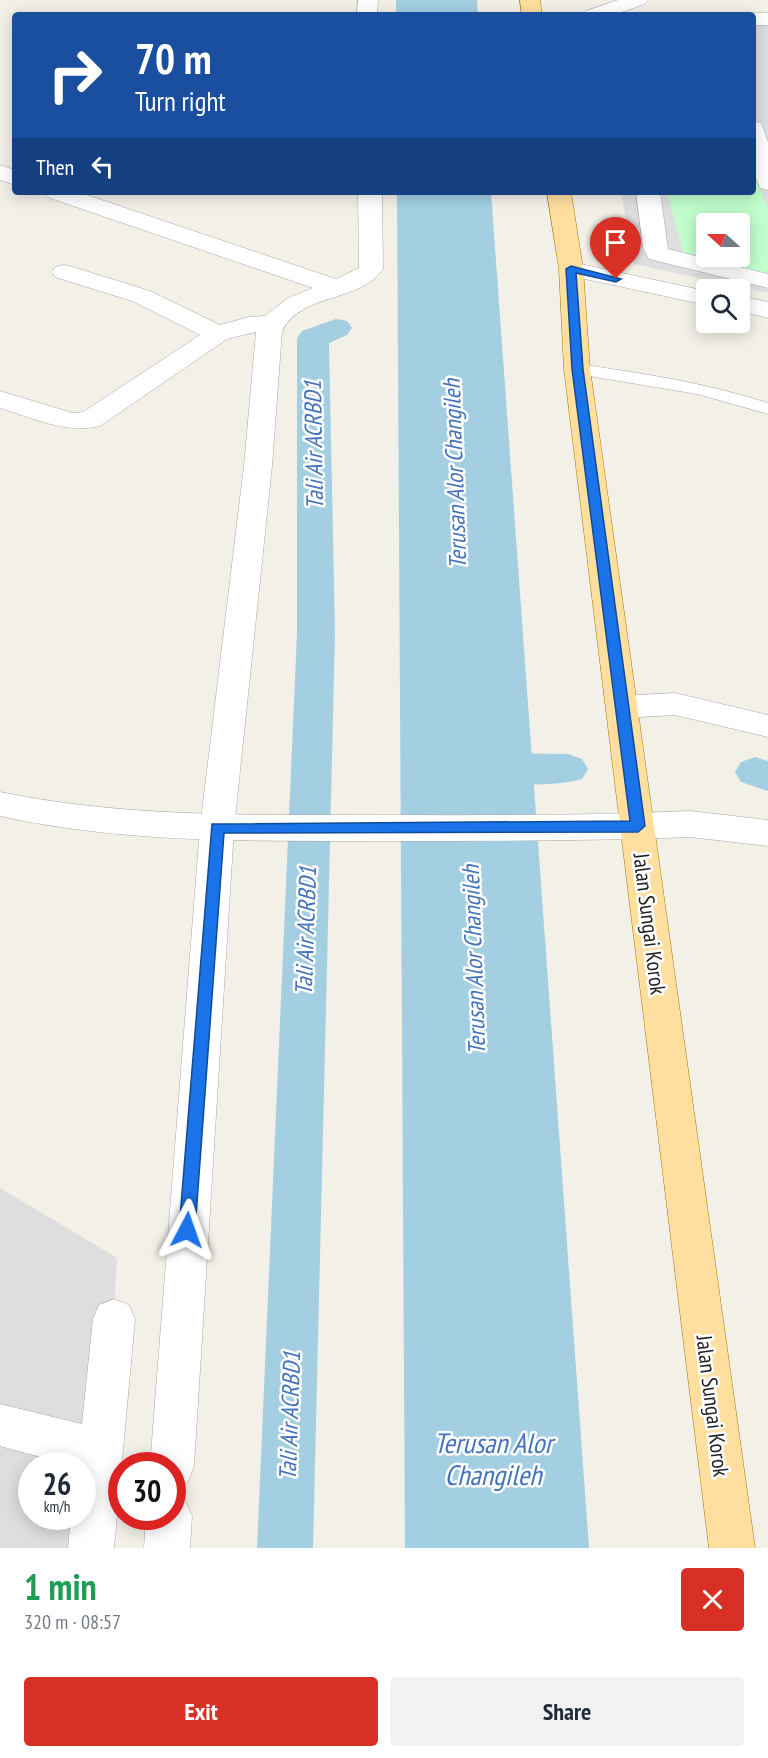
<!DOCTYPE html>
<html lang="en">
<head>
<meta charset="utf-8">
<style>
	:root { --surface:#fff; --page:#f2f2f3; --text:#1f2937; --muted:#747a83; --accent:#d93025 }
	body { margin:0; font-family:"PT Sans Narrow",sans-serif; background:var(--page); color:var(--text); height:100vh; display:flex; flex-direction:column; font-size:22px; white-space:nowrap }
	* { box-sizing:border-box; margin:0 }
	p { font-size:20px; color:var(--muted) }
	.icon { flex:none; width:33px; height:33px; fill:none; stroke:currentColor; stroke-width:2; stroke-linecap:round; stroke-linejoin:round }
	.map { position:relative; height:1548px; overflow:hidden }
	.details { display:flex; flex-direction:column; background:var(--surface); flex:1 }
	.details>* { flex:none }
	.banner { position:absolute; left:12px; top:12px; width:744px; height:183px; border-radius:6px; box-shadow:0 3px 15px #0003; background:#1a4fa0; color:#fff; overflow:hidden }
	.needle { width:39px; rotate:291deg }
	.tools { position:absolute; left:696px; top:213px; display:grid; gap:12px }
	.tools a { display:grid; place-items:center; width:54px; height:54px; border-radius:6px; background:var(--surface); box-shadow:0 3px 15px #0003; font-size:30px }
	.speed { position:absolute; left:18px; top:1452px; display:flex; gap:12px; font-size:30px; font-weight:700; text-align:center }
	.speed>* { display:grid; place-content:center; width:78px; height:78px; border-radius:50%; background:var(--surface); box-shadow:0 3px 15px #0003; line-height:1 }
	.speed small { font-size:15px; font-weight:400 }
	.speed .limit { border:9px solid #d22; background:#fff; color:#111 }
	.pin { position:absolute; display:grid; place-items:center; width:51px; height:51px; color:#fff; margin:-62px -26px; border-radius:50% 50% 50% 0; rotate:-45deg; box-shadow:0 0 6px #0007 }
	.pin .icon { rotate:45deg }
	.me { position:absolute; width:66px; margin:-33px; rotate:4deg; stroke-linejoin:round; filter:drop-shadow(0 0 4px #0008) }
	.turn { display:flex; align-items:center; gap:21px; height:126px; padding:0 24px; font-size:27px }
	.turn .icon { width:78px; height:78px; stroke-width:2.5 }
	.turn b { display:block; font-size:42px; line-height:51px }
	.then { display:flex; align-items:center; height:57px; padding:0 24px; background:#0003; gap:12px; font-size:22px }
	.round { display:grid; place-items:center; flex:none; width:63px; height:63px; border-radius:6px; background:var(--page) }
	.summary { display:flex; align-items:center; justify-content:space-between; height:102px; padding:0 24px }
	h1 { font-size:36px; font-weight:700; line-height:45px; color:#1e9e55 }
	.cta { display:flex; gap:12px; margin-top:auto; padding:12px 24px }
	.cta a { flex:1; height:69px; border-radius:6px; background:var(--accent); color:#fff; font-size:24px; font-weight:700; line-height:69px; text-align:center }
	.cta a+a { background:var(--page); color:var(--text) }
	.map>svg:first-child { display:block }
	.residential { fill:#dfdede; fill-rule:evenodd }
	.park { fill:#c2fecd; fill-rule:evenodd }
	.water { fill:#a4cfe3 }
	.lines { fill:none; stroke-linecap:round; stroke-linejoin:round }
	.canal { fill:#a4cfe3; fill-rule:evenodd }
	.service-casing { stroke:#a8a8a8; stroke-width:1 }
	.minor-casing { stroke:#a8a8a8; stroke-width:1 }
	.tertiary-casing { stroke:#a8a8a8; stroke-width:1 }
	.primary-casing { stroke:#9e7900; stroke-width:1 }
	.service { fill:#fff; fill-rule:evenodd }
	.minor { fill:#fff; fill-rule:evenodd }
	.tertiary { fill:#fff; fill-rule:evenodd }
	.primary { fill:#ffdf9f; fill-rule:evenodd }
	.route { fill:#1a73e8; stroke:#114b97; stroke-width:1.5 }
	.labels { text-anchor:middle; stroke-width:5; stroke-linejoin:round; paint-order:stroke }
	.street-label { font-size:22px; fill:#212121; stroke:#fff }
	.water-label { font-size:24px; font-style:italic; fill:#4373bb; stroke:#fff }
	.near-water-label { font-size:28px; font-style:italic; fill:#4373bb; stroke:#fff }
</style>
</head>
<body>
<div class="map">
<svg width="768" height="1548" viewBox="0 0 768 1548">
	<rect width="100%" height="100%" fill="#f2f0e7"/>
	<g class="residential">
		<path d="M768,14V293L634,264L621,192H753V15H720ZM706,224H740V256H706Z"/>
		<path d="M0,1188L117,1258L101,1548H0ZM32,1466H82V1516H32Z"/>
	</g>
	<path class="park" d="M753,170L768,210V277L684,255L667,192H753ZM706,224H740V256H706Z"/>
	<g class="water">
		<path d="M396,0H477L478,15H396Z"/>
		<path d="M397,192H491L589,1548H405Z"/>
	</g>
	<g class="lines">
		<g class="canal">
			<path d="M336,319L347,321L352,328L347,335L329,343L335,633L313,1548H257L297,633V338L302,331Z"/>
			<path d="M479,753L568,754L582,759L588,769L582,779C556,787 491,786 465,778L459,768L465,758Z"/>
			<path d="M755,757L768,761V791L741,782L735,772L741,762Z"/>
		</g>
		<g class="service-casing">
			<path id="service" d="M577,364C642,373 706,383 768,403V414L697,394L571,373L569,369Z"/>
		</g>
		<g class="minor-casing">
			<g id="minor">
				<path d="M358,0H378L377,15H357Z"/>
				<path d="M618,0H648L645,4L613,15H583L586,11Z"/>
				<path d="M753,13H768V25H753V15H746Z"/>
				<path d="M753,121L761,123L768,142V190L760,188L753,170Z"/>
				<path d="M0,165L15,170V185L0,180Z"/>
				<path d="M43,192H78L336,279L359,268L358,192H382L383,269C360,303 302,292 282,331L272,466L234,828L194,1466L188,1482L172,1488V1466H150L200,828L244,466L256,332L227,339L100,426C66,434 32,418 0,408V391L73,413L83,412L200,335L132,301L55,277L52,272L55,267L64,265L73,267L150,291L220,325L249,317L265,316L288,298L313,288L47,197Z"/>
				<path d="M636,192H660L668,249L768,274V288L649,259L643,248Z"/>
				<path d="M675,693L768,715V737L675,715L622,718L611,715L606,707L611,699L622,696Z"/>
				<path d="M690,811L768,820V846L690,837L638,839L626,835L621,826L626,817L638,813Z"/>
				<path d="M114,1299L129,1305L135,1319L114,1548H68L71,1516H82V1466H74L0,1446V1404L82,1424L93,1319L99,1305Z"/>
				<path d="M172,1495L185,1500L192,1516L190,1548H144L146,1516H172Z"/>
			</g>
		</g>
		<g class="tertiary-casing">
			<g id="tertiary">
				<path d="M571,262L706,291V305L562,274L559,269L562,264Z"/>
				<path d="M740,296L768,302V318L740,311Z"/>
				<path d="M0,792C112,815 224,815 339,815C438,815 538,816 638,813L650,817L655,826L650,835L638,839C540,841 441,841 343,841C227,841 114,841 0,816Z"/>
			</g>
		</g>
		<g class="primary-casing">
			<g id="primary">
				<path d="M520,0H540L542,15H522Z"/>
				<path d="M547,192H571L583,269L590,369L755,1548H709L564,369L559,269Z"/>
			</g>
		</g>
		<use href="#service" class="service"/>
		<use href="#minor" class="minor"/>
		<use href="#tertiary" class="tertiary"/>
		<use href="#primary" class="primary"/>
	</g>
	<path class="route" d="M571,266L621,279L616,282L576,273L583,369L645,826L638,832L224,833L195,1230L193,1235L187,1238L181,1235L179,1230L212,824L630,821L572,369L566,269Z"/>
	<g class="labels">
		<g class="street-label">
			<text transform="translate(650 924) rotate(83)" y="8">Jalan Sungai Korok</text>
			<text transform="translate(713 1406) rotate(83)" y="8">Jalan Sungai Korok</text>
		</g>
		<g class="water-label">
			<text transform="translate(314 445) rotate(-91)" y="8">Tali Air ACRBD1</text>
			<text transform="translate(455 474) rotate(-92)" y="8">Terusan Alor Changileh</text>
			<text transform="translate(306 931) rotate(-88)" y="8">Tali Air ACRBD1</text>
			<text transform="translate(474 960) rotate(-92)" y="8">Terusan Alor Changileh</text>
			<text transform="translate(290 1416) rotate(-88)" y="8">Tali Air ACRBD1</text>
		</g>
		<g class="near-water-label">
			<text x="493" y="1453">Terusan Alor<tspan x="493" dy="32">Changileh</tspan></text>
		</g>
	</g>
</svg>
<div class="tools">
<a><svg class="needle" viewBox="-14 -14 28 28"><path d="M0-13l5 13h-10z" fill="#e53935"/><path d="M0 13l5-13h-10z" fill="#747a83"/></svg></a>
<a><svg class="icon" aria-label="search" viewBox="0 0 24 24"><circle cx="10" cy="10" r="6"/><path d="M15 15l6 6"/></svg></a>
</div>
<div class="speed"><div>26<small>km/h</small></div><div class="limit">30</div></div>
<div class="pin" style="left:616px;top:279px;background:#d93025"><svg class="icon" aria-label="arrive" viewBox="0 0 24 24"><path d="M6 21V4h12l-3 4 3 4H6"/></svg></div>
<svg class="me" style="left:187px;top:1230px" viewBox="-20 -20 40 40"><path d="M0-17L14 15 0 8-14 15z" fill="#1a73e8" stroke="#fff" stroke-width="4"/></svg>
<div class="banner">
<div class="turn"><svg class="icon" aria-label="right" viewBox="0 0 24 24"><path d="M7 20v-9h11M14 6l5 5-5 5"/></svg><div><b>70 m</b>Turn right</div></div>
<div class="then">Then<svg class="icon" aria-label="left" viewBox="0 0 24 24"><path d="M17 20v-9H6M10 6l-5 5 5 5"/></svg></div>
</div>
</div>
<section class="details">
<div class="summary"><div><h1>1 min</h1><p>320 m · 08:57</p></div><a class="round" style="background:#d93025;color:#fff"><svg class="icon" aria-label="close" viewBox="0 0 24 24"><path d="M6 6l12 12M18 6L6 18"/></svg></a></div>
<div class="cta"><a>Exit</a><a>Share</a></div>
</section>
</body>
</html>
